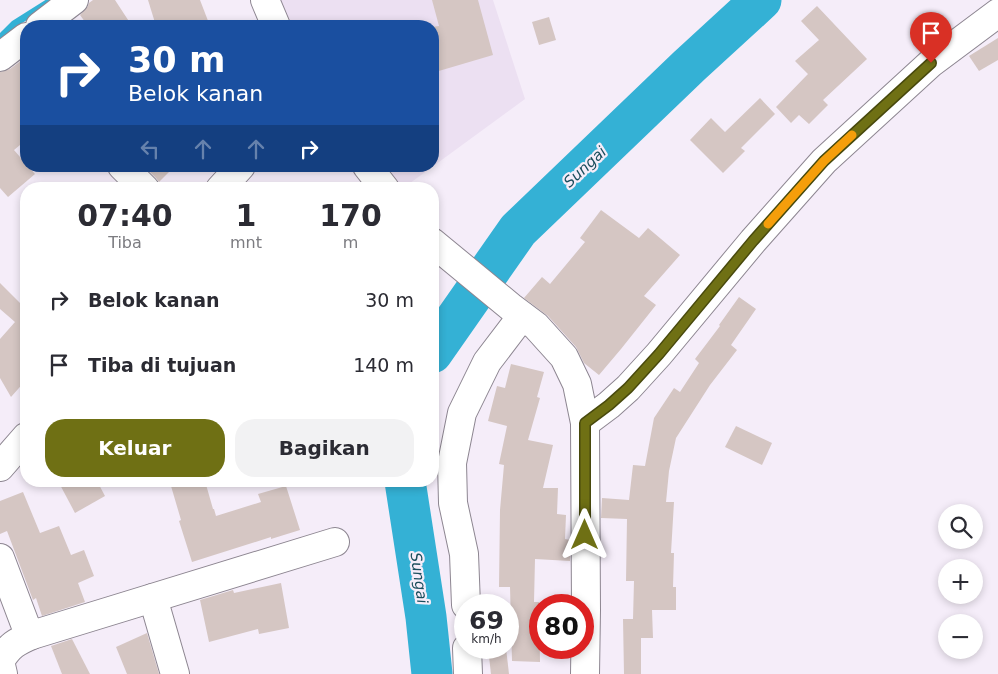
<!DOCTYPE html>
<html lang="id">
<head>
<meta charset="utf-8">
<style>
	:root { --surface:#fff; --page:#f2f2f3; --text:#2b2b33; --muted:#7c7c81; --accent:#6f7014 }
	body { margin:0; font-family:"DejaVu Sans",sans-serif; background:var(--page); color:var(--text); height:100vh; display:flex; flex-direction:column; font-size:19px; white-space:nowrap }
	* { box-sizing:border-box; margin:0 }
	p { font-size:16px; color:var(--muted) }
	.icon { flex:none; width:28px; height:28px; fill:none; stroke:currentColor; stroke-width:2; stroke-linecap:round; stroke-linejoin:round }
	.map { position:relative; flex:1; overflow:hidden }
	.sheet { position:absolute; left:20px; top:182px; width:419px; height:305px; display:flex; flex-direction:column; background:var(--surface); border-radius:20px; box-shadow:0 2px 8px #0003 }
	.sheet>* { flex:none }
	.guide { position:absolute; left:20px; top:20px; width:419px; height:152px; border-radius:20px; box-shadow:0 2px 8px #0003; background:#1a4fa0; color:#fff; overflow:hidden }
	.tools { position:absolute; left:938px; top:504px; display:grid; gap:10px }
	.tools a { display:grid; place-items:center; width:45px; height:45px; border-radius:50%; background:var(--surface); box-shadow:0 2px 8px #0003; font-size:25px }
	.speed { position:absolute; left:454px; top:594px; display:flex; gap:10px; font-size:25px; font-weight:700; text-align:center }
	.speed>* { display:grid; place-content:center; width:65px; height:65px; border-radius:50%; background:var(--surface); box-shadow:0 2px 8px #0003; line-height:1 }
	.speed small { font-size:12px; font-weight:400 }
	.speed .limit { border:8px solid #d22; background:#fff; color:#111 }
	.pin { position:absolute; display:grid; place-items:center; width:42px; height:42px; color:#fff; margin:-51px -21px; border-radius:50% 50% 50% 0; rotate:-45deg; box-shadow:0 0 5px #0007 }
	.pin .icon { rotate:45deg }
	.me { position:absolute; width:55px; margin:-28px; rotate:0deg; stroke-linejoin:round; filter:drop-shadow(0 0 4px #0008) }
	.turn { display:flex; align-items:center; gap:18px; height:105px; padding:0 25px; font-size:22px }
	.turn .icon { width:65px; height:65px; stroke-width:2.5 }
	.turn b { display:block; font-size:35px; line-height:42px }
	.lanes { display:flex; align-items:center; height:48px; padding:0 25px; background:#0003; justify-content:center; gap:25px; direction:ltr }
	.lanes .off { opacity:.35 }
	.eta { display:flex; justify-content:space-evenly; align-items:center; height:85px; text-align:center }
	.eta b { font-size:30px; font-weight:600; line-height:35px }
	.action { display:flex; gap:10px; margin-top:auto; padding:10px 25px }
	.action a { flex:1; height:58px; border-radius:20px; background:var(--accent); color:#fff; font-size:20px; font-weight:600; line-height:58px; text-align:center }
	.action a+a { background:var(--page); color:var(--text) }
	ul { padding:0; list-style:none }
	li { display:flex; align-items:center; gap:15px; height:65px; padding:0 25px }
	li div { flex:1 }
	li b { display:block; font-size:19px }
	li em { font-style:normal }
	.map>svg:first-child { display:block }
	.built { fill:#ece0f2 }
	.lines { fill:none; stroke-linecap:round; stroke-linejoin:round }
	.stream { stroke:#34b1d5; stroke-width:7 }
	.river { stroke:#34b1d5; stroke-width:41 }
	.building { fill:#d5c6c3 }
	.minor-casing { stroke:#8d8691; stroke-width:30 }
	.highway-casing { stroke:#8d8691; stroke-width:30 }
	.minor { stroke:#fff; stroke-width:28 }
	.highway { stroke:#fff; stroke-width:28 }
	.route-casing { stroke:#48490d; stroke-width:12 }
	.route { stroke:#6f7014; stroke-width:9 }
	.slow { stroke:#f59e0b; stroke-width:9 }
	.labels { text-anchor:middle; stroke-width:4.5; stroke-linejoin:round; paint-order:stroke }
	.water-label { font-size:15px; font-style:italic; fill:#1a4d5c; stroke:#f5edf9 }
</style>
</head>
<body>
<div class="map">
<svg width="998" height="674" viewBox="0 0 998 674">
	<rect width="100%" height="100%" fill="#f5edf9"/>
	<path class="built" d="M277,0H493L525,99L402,189L387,166H432V26H292L278,5Z"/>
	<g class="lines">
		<path class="stream" d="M0,38L14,24L52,0"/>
		<g class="river">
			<path d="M432,353L518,230L689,66L761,0"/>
			<path d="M405,481L426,617L432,674"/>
		</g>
	</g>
	<g class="building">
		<path d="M93,0H115L132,26H88L80,15L88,6L89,3Z"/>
		<path d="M148,0H200L210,26H156Z"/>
		<path d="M432,0H478L493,55L432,73V27L439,26Z"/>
		<path d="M817,6L867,59L823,100L828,105L809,124L799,115L791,123L776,107L808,74L795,61L819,40L801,21Z"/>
		<path d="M549,17L556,40L539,45L532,22Z"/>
		<path d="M998,38V60L979,71L969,56Z"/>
		<path d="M26,57V140L14,150L26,164V166H28L35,174L8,197L0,188V72L10,69Z"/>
		<path d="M760,98L775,114L741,148L745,151L723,173L690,140L711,118L725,132Z"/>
		<path d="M144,166H175L159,182L156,178Z"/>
		<path d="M601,210L639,238L648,228L680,255L644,296L656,305L621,349L599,375L584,363L576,347L548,316L524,298L542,277L550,284L585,242L580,238Z"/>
		<path d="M0,283L26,309V380L11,397L0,378V339L15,322L0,309Z"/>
		<path d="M739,297L756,309L731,345L737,350L710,385L676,438L669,471L666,502H674L671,553H674L673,587H676V610H652L653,638H641V674H624L623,619H633L634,581H626L627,519L601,518L602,498L629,500L633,465L645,466L654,418L674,388L680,392L699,363L695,359L720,326L719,325Z"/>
		<path d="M511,364L544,372L537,397L540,398L528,440L553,445L543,488H558L557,514L566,515L565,539L570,540V561L535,559L534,602H539L540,662L512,661L510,587H499L500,510L504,465L499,464L507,426L488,421L497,386L505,388Z"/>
		<path d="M736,426L772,443L762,465L725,447Z"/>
		<path d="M58,481H97L105,496L75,513Z"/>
		<path d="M188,481H205L213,509H214L216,516L261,502L258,494L286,486L300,530L271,539V537L192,562L179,521L181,520L171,486Z"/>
		<path d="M23,492L40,533L59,526L71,555L84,550L94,576L78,583L85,602L42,616L36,598L33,600L7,531L0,534V501Z"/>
		<path d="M281,583L289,628L259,634L258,629L209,642L200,600L233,590L234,593Z"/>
		<path d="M147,633L159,674H127L116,647Z"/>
		<path d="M72,639L90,674H62L51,646Z"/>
		<path d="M488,648H506L509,674H491Z"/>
	</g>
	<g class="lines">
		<g class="minor-casing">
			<g id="minor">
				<path d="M265,0L276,26"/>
				<path d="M40,26L74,0"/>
				<path d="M0,57L26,37"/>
				<path d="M122,166L145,189"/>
				<path d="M367,166L385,189"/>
				<path d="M220,189L241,166"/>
				<path d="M432,242L512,308L536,326L564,357L577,384L585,423"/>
				<path d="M0,467L26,437"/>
				<path d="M0,558L25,624L32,635L335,542"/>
				<path d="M153,598L175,674"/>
				<path d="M466,605L464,554L453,503L452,463L462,413L487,362L522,316"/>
				<path d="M467,648L468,674"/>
				<path d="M3,674L0,661C10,645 16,642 32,635"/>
			</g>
		</g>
		<g class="highway-casing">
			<path id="highway" d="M585,674L586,610L585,423L609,405L628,388L659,354L753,241L824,161L931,63L998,13"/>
		</g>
		<use href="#minor" class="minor"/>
		<use href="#highway" class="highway"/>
	</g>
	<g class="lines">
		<g class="route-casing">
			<path id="route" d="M585,535V423L609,405L628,388L659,354L753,241L824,161L931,63"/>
		</g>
		<use href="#route" class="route"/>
		<path class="slow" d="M768,224L824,161L852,135"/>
	</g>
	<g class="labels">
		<g class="water-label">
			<text transform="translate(585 167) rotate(-43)" y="5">Sungai</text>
			<text transform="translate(419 578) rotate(82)" y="5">Sungai</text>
		</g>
	</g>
</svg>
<div class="tools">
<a><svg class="icon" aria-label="search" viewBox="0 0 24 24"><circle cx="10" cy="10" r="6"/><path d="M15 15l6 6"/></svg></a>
<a>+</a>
<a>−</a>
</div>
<div class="speed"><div>69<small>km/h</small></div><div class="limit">80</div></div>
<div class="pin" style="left:931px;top:63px;background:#d93025"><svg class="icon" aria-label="arrive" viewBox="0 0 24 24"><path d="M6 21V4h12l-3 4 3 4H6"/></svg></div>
<svg class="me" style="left:585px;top:535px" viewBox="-20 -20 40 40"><path d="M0-17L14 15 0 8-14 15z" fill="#6f7014" stroke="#fff" stroke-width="4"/></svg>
<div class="guide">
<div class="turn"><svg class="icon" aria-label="right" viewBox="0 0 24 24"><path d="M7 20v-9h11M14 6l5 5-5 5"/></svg><div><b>30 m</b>Belok kanan</div></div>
<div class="lanes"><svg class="icon off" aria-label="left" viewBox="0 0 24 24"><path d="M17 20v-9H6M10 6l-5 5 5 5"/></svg><svg class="icon off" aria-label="ahead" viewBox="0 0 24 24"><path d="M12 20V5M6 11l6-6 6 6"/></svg><svg class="icon off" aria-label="ahead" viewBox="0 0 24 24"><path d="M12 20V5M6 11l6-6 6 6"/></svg><svg class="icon" aria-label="right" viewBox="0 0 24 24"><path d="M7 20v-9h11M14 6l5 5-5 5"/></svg></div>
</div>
<section class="sheet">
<div class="eta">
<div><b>07:40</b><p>Tiba</p></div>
<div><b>1</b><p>mnt</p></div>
<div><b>170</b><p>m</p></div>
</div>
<ul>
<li><svg class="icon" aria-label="right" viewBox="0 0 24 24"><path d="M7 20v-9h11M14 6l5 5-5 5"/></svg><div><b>Belok kanan</b></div><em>30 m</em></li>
<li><svg class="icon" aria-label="arrive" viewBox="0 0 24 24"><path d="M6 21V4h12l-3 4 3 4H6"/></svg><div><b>Tiba di tujuan</b></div><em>140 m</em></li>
</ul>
<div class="action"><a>Keluar</a><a>Bagikan</a></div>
</section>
</div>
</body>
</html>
